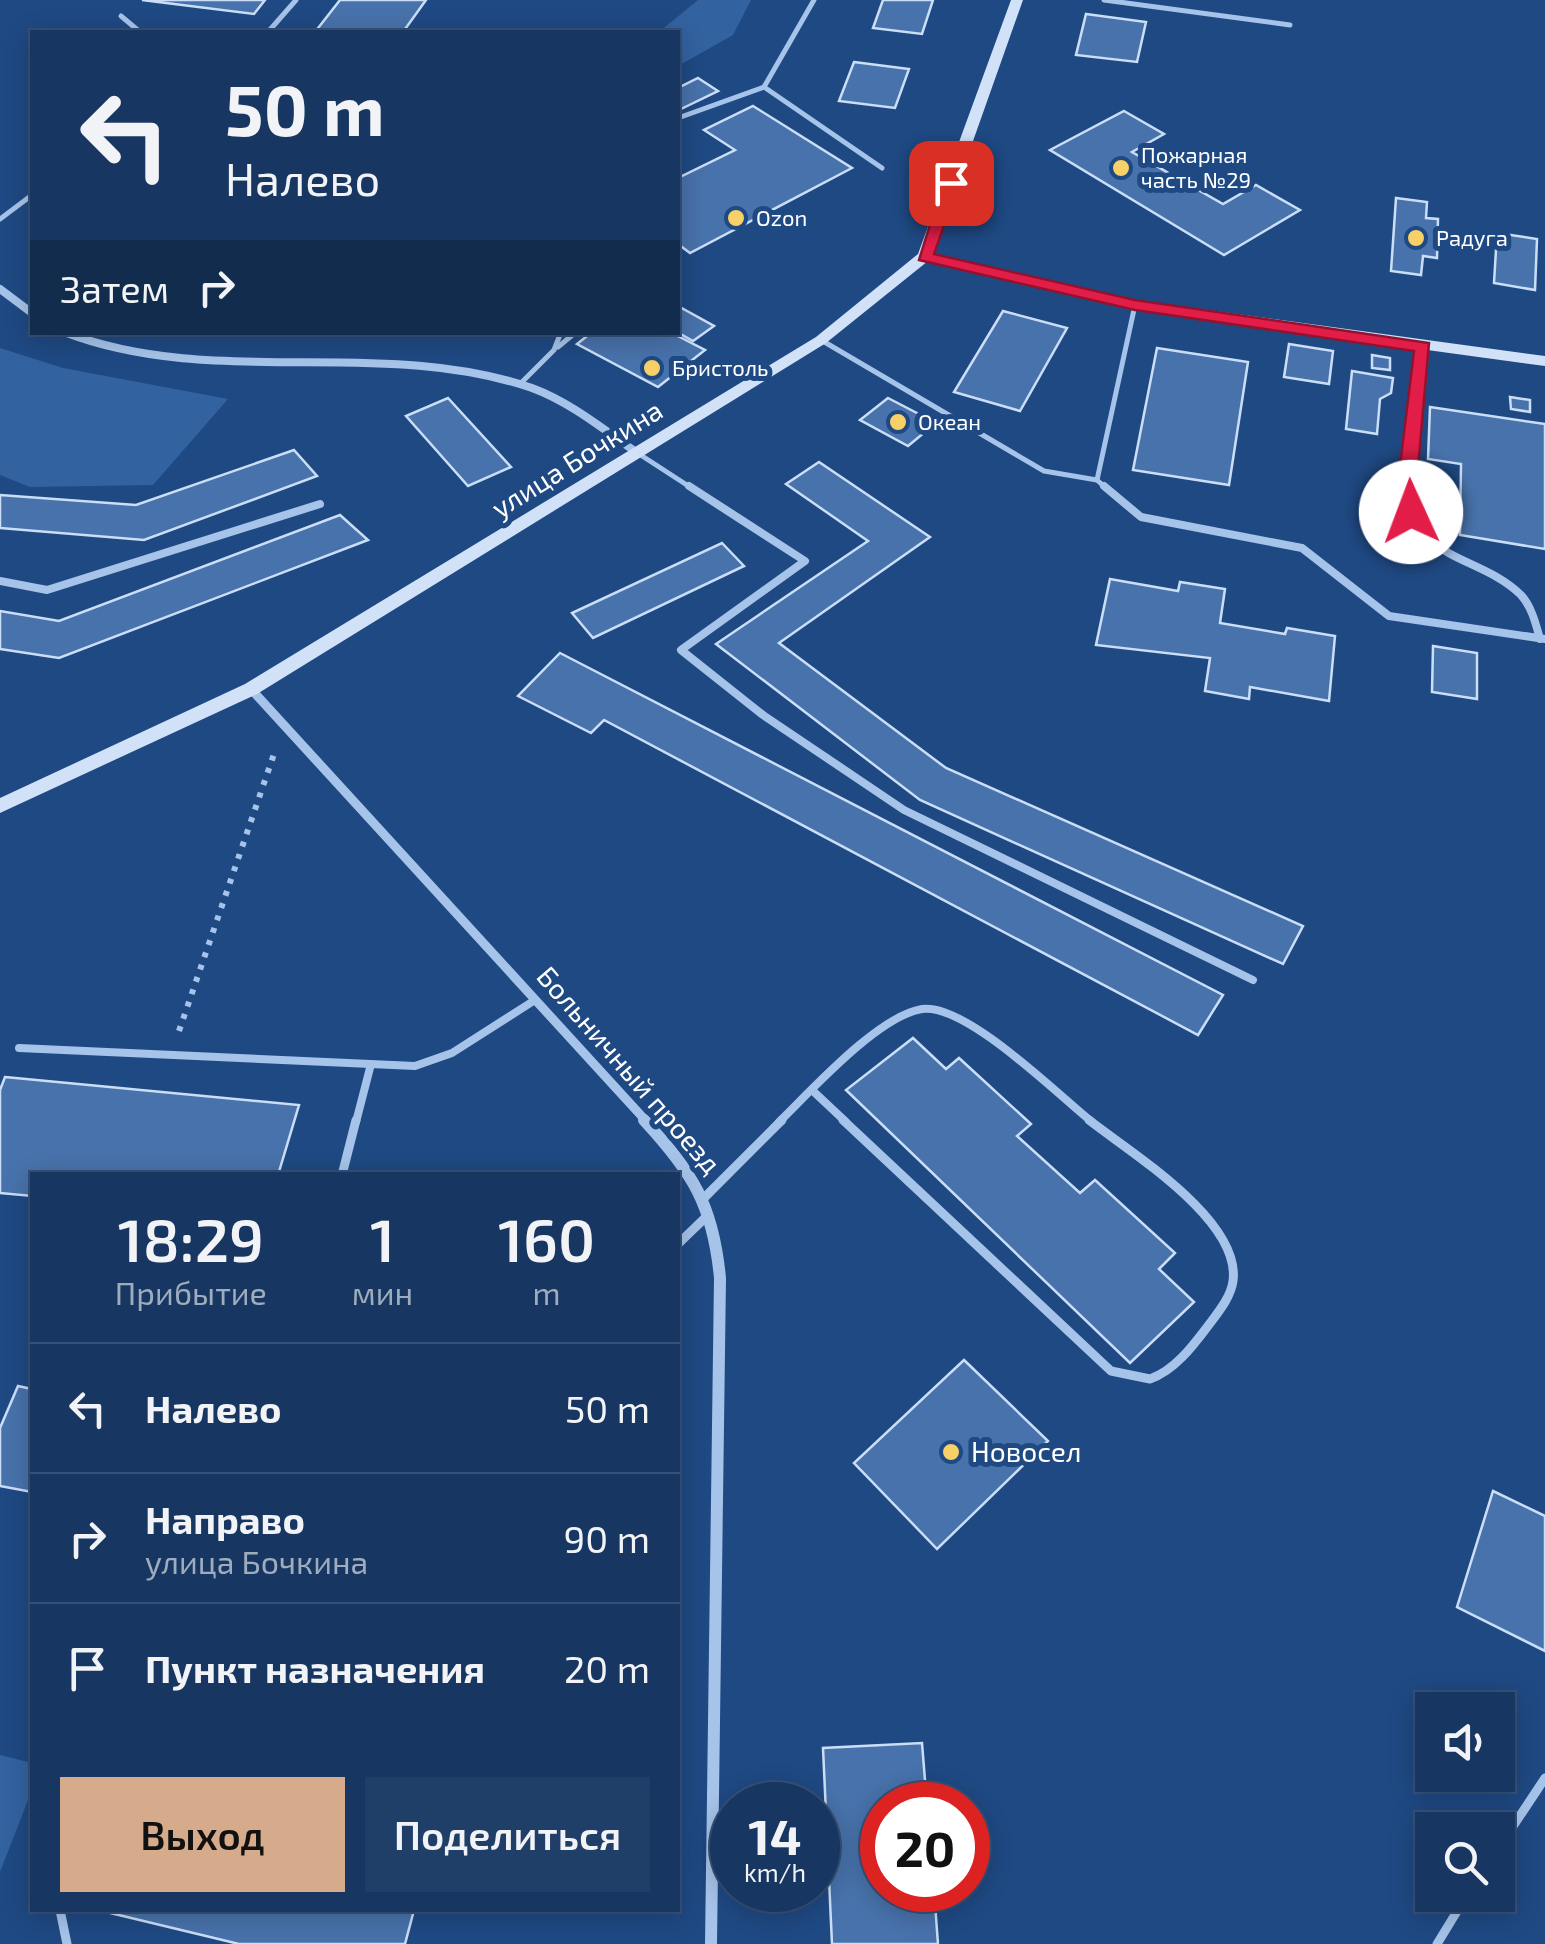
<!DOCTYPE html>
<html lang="ru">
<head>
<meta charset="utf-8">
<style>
	:root { --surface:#173762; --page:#203f68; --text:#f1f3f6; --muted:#9eacbe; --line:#365177; --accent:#d6ab8b }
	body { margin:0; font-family:"Exo 2",sans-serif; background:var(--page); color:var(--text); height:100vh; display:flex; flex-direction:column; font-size:38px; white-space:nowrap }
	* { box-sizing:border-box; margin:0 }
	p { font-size:32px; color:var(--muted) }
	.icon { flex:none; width:55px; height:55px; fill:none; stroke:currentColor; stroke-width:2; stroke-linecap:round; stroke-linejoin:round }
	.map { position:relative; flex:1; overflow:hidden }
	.side { position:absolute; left:30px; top:1172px; width:650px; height:740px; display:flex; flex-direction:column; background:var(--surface); border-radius:0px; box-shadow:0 5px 25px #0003,0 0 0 2px var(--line) }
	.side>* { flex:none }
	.guide { position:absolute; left:30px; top:30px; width:650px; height:305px; border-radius:0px; box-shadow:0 5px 25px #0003,0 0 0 2px var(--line); background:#173762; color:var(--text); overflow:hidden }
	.fabs { position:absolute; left:1415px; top:1692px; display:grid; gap:20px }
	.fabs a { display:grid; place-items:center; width:100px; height:100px; border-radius:0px; background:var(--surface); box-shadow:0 5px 25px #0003,0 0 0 2px var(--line); font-size:50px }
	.speed { position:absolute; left:710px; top:1782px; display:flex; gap:20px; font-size:50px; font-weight:700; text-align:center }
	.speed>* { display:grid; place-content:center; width:130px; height:130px; border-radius:50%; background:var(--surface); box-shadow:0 5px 25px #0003,0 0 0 2px var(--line); line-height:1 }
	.speed small { font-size:25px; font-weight:400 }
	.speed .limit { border:15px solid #d22; background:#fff; color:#111 }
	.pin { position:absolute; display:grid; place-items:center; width:85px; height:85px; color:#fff; margin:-42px; border-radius:20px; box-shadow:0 5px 15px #0006 }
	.me { position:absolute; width:110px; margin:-55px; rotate:358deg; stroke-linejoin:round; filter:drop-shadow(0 0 8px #0008) }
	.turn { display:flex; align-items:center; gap:35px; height:210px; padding:0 30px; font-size:45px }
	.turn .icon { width:130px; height:130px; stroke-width:2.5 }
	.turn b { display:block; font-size:70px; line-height:85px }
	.then { display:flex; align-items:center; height:95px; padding:0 30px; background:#0003; gap:20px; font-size:38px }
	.eta { display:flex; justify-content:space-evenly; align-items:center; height:170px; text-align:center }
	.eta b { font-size:60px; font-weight:600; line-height:70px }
	.cta { display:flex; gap:20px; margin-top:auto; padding:20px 30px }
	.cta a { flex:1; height:115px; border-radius:0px; background:var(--accent); color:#111; font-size:40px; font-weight:600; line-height:115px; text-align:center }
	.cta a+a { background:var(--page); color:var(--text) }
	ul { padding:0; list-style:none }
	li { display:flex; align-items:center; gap:30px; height:130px; padding:0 30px; border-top:2px solid var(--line) }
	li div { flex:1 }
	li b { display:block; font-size:38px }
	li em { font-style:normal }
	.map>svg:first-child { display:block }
	.green { fill:#3362a1 }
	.building { fill:#4872ab; stroke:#cbdef7; stroke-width:2.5 }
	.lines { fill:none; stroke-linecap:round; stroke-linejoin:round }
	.path { stroke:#a6c3e9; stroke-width:6; stroke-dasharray:5 8; stroke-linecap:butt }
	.lane-far2 { stroke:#a6c3e9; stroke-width:5 }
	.lane-far1 { stroke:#a6c3e9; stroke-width:8 }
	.lane { stroke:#a6c3e9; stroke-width:9 }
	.street-far2 { stroke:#a6c3e9; stroke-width:8 }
	.street-far1 { stroke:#a6c3e9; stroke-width:9 }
	.street { stroke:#a6c3e9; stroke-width:12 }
	.secondary { fill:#d1e1f7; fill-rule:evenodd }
	.route { fill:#e11d48; stroke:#92132f; stroke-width:2.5 }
	.poi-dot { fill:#f7d067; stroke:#1f4983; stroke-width:4 }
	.labels { text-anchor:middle; stroke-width:10; stroke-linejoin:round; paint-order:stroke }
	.far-poi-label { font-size:22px; fill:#fff; stroke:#1f4983; text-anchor:start }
	.street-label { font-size:28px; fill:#fff; stroke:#1f4983 }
	.poi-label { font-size:28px; fill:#fff; stroke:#1f4983; text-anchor:start }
</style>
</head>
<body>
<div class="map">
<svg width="1545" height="1944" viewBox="0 0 1545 1944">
	<rect width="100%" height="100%" fill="#1f4983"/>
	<g class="green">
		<path d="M698,0H751L733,35L678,66V32H659Z"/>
		<path d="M0,348L63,368L228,399L153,485L30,487L0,475Z"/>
		<path d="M0,1755L32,1763V1790L0,1872Z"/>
	</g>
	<g class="building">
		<path d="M142,0H265L254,14Z"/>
		<path d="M340,0H426L403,32H315Z"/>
		<path d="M883,0H933L922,34L873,28Z"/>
		<path d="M1086,14L1146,22L1137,62L1076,55Z"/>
		<path d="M854,62L909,69L895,108L839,101Z"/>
		<path d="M698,78L718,91L681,109L678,88Z"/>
		<path d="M753,106L852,168L690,253L678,244V178L735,150L704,130Z"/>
		<path d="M1124,111L1164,134L1132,152L1223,204L1256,185L1300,210L1224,255L1050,150Z"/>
		<path d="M1396,198L1427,202L1426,218L1438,219L1437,258L1423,256L1421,275L1391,271Z"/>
		<path d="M1497,233L1537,239L1535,290L1494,283Z"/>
		<path d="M678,306L714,326L693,341L677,332Z"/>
		<path d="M1003,311L1067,328L1020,411L954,392Z"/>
		<path d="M592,332H670L705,350L658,387L577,344Z"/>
		<path d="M1289,344L1333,351L1329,384L1284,377Z"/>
		<path d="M1157,348L1248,362L1229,485L1133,470Z"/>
		<path d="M1372,355L1390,358V370L1372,368Z"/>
		<path d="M1352,371L1393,378L1391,393L1380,399L1377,434L1346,429Z"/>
		<path d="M1510,397L1530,400V412L1511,409Z"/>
		<path d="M448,398L511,467L468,486L406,416Z"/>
		<path d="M888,398L936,423L908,446L860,420Z"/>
		<path d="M1430,407L1545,424V549L1460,535L1461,464L1428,459Z"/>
		<path d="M294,450L317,476L144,540L0,528V495L136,505Z"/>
		<path d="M819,462L930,537L779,643L946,768L1303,926L1283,964L920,800L716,644L868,541L786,484Z"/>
		<path d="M340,515L368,540L59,658L0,649V611L59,621Z"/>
		<path d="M722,543L744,566L593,638L572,613Z"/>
		<path d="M1110,579L1178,591L1180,582L1225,589L1220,623L1285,634L1287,628L1335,636L1329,701L1250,687L1249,699L1205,691L1210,658L1096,645Z"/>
		<path d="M1433,646L1477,653V699L1432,692Z"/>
		<path d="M560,653L1223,995L1198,1035L604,720L591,733L518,696Z"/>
		<path d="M913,1038L946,1069L959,1058L1031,1124L1017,1136L1080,1193L1095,1180L1175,1253L1159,1269L1194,1302L1130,1363L846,1090Z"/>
		<path d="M5,1077L299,1105L278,1175H32V1196L0,1193V1090Z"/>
		<path d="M964,1360L1048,1441L937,1549L854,1463Z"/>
		<path d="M18,1386L32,1389V1492L0,1486V1428Z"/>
		<path d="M1493,1491L1545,1516V1651L1457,1607Z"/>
		<path d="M922,1743L927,1805H882V1890H934L938,1944H832L823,1748Z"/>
		<path d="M98,1910H414L405,1944H239Z"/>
	</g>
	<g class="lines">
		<path class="path" d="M179,1031L274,754"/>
		<g class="lane-far2">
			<path d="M814,0L764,87L882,168"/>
			<path d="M1104,0L1290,25"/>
			<path d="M121,16L140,32"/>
			<path d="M268,32L296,0"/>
			<path d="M678,118L764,87"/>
			<path d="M0,219L32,195"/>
			<path d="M821,340L1044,471L1097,480L1107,489"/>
			<path d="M558,347L576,332"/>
			<path d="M520,384L554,350L561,332"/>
			<path d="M636,452L693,489"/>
			<path d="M1097,480L1135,305"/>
			<path d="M1407,489L1423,347"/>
		</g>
		<g class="lane-far1">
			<path d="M689,486L805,561L681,650L763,715L904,810L1253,980"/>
			<path d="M1104,486L1141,517L1302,548L1389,616L1545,639"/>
			<path d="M1407,486C1414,564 1478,553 1521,595C1532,607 1536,625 1540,639"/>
			<path d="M0,581L47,590L320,504"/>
			<path d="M19,1048L415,1066L452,1053L535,1000"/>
			<path d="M813,1091L846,1122"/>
			<path d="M356,1122L371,1064"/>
			<path d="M779,1122C811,1091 878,1016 922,1009C966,1003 1058,1095 1092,1122"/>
		</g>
		<g class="lane">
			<path d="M843,1120L1111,1371L1150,1379C1176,1370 1195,1343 1211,1322C1220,1310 1231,1296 1233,1281C1241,1220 1131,1153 1089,1120"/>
			<path d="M342,1175L356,1120"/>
			<path d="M706,1196L782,1120"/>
			<path d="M678,1244L708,1215"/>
			<path d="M1498,1849L1545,1778"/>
			<path d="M60,1910L67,1944"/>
			<path d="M1437,1944L1467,1895"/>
		</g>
		<g class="street-far2">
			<path d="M0,289L32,313"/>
			<path d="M64,332C215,390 380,336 532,388C570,402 603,429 636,452"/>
		</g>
		<path class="street-far1" d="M251,689L647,1122"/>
		<path class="street" d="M644,1120C693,1173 713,1205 720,1278L711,1944"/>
		<path class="secondary" d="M1011,0H1023L933,254L1135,300L1545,356V366L1135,310L928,261L826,343L257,694L0,813V798L245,684L816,337L918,254Z"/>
	</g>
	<path class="route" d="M951,178L959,183L934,254L1135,300L1429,343L1416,490L1418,517H1405L1397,490L1414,351L1135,310L919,260L943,183Z"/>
	<g class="poi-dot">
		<circle cx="1121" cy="168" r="10"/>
		<circle cx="736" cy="218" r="10"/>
		<circle cx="1416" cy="238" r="10"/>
		<circle cx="652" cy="368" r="10"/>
		<circle cx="898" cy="422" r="10"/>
		<circle cx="951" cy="1452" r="10"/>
	</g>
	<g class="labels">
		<g class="far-poi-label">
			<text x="1141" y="163">Пожарная<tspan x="1141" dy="25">часть №29</tspan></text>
			<text x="756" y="226">Ozon</text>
			<text x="1436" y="246">Радуга</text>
			<text x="672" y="376">Бристоль</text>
			<text x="918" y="430">Океан</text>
		</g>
		<g class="street-label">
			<text transform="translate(577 459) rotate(-32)" y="10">улица Бочкина</text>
			<text transform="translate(629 1070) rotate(49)" y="10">Больничный проезд</text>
		</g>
		<g class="poi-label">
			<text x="971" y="1462">Новосел</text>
		</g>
	</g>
</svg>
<div class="fabs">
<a><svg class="icon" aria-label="sound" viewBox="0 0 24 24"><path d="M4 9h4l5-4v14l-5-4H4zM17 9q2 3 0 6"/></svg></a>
<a><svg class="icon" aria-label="search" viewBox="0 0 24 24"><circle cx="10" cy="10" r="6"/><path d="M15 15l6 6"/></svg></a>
</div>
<div class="speed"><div>14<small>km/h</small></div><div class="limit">20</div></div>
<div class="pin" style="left:951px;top:183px;background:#d93025"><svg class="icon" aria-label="arrive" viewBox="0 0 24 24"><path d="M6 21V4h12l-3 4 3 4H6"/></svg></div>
<svg class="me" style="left:1411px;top:512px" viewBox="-20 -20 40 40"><circle r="19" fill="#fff"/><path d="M0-13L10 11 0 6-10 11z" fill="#e11d48"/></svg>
<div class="guide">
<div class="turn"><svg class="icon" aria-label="left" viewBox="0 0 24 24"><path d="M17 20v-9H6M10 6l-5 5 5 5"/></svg><div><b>50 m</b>Налево</div></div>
<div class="then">Затем<svg class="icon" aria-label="right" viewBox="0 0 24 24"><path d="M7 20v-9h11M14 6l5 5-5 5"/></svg></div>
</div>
<section class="side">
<div class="eta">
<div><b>18:29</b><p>Прибытие</p></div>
<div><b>1</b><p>мин</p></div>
<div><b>160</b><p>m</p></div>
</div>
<ul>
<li><svg class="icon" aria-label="left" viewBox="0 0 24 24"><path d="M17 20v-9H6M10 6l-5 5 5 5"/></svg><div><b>Налево</b></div><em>50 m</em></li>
<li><svg class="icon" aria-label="right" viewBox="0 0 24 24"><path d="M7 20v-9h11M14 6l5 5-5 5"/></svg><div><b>Направо</b><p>улица Бочкина</p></div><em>90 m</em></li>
<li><svg class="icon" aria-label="arrive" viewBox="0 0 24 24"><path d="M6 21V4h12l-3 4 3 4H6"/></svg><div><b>Пункт назначения</b></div><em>20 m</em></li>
</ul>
<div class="cta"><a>Выход</a><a>Поделиться</a></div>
</section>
</div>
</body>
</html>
